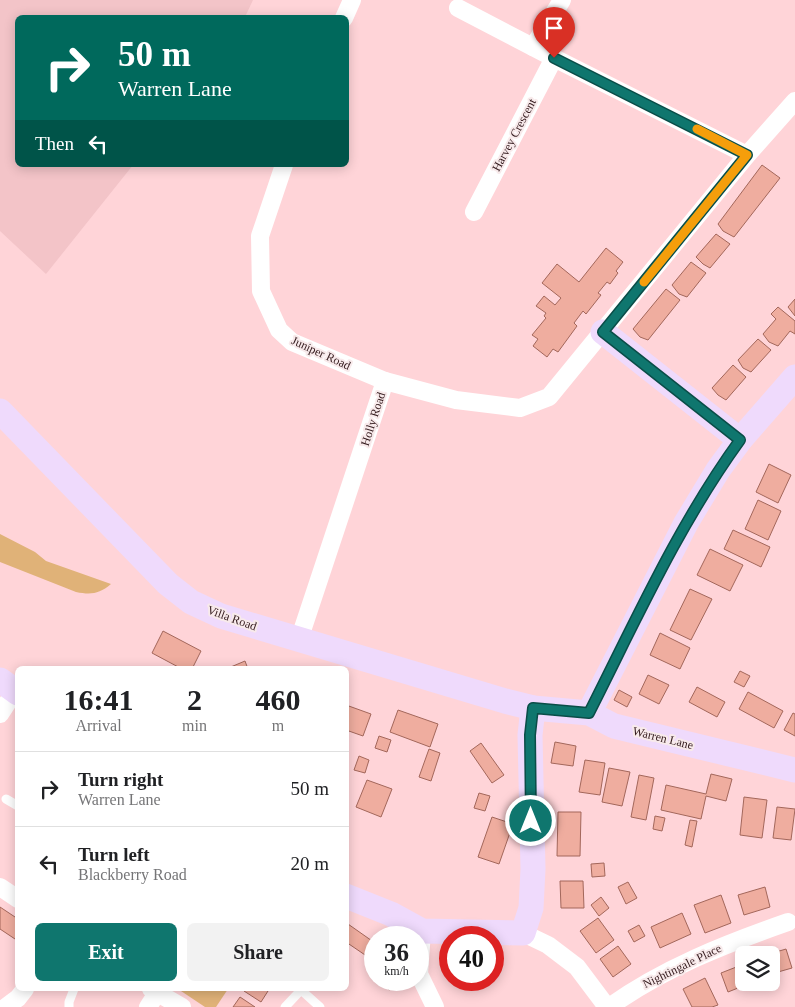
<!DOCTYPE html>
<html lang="en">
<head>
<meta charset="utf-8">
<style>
	:root { --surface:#fff; --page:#f2f2f2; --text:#202124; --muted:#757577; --line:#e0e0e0; --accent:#0f766e }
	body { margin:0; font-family:"Times New Roman",serif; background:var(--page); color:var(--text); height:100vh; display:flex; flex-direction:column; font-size:19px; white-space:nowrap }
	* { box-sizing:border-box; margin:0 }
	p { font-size:16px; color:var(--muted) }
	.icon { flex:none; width:28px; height:28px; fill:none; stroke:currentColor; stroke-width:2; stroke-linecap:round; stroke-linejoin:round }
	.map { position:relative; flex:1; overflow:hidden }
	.side { position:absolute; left:15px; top:666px; width:334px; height:325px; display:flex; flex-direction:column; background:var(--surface); border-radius:8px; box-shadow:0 2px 12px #0003 }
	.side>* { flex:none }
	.banner { position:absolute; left:15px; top:15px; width:334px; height:152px; border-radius:8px; box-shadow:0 2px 12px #0003; background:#00695c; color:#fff; overflow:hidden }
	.tools { position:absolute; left:735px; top:946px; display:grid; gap:10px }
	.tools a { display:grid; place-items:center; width:45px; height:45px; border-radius:8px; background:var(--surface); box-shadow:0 2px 12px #0003; font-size:25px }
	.speed { position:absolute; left:364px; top:926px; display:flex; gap:10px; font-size:25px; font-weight:700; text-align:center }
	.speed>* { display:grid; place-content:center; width:65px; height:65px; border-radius:50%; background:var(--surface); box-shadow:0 2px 12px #0003; line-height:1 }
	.speed small { font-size:12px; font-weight:400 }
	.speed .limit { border:8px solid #d22; background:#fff; color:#111 }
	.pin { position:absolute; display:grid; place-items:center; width:42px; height:42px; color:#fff; margin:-51px -21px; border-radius:50% 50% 50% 0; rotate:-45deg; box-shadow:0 0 5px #0007 }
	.pin .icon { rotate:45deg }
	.me { position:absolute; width:55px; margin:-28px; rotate:0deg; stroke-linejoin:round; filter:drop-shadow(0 0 4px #0008) }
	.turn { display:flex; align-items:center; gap:18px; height:105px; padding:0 20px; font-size:22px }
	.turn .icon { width:65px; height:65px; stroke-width:2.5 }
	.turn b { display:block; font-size:35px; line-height:42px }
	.then { display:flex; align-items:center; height:48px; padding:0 20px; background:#0003; gap:10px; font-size:19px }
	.eta { display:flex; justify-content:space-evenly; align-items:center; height:85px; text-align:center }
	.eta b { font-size:30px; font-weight:800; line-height:35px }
	.action { display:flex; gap:10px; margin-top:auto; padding:10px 20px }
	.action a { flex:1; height:58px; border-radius:8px; background:var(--accent); color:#fff; font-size:20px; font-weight:800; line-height:58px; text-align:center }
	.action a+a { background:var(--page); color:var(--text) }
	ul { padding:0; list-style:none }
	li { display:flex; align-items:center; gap:15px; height:75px; padding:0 20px; border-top:1px solid var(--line) }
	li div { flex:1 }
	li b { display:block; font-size:19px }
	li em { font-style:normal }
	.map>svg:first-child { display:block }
	.built { fill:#f3c4c8 }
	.green { fill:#e0b278 }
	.building { fill:#efad9f; stroke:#a3675b }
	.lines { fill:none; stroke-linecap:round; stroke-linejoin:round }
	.lane { stroke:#fff; stroke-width:9 }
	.street { stroke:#fff; stroke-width:18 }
	.secondary { stroke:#efdafc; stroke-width:25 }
	.route-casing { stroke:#0a4d48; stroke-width:12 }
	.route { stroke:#0f766e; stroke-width:9 }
	.slow { stroke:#f59e0b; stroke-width:9 }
	.labels { text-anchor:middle; stroke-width:4; stroke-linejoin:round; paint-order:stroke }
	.street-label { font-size:12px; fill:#331a1d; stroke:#f8eaeb }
</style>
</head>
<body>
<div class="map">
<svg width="795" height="1007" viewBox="0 0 795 1007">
	<rect width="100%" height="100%" fill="#ffd4d8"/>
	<path class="built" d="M0,0H253L245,17L18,18V165H133L46,274L0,231Z"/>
	<g class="green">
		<path d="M0,534L35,552L46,561L111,584C99,594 91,595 76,592L0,562Z"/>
		<path d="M178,989H228L216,1007H205Z"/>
	</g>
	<g class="building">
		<path d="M762,165L780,178L734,237L723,231L718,224Z"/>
		<path d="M716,234L730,244L710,268L703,264L696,257Z"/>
		<path d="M606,248L623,262L616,271L618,273L610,284L607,282L598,293L601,295L586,314L583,311L574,323L577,326L558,352L553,349L547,357L533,346L538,339L532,335L546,318L544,316L546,313L536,306L544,296L555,305L561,298L542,283L557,264L579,282Z"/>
		<path d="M691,262L706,273L687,297L679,294L672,285Z"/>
		<path d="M666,289L680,300L648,340L640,337L633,329Z"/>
		<path d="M795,299V316L788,307Z"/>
		<path d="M778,307L795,321V334L790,331L778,346L769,342L763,334L776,319L771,314Z"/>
		<path d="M758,339L771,350L751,372L743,368L738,360Z"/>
		<path d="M733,365L746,377L726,400L718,395L712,388Z"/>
		<path d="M769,464L791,475L778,503L756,492Z"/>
		<path d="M758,500L781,511L768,540L745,529Z"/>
		<path d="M733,530L770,547L761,567L724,549Z"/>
		<path d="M710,549L743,565L730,591L697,575Z"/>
		<path d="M690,589L712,599L691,640L670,630Z"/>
		<path d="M163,631L201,651L192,669H182L152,653Z"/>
		<path d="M660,633L690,648L680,669L650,655Z"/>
		<path d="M245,661L248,669H226Z"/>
		<path d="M740,671L750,676L744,687L734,682Z"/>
		<path d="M648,675L669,685L659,704L639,694Z"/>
		<path d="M697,687L725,702L717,717L689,702Z"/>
		<path d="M619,690L632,697L627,707L614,700Z"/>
		<path d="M748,692L783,711L774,728L739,709Z"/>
		<path d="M346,705L371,714L363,736L346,730Z"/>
		<path d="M398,710L438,724L430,747L390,732Z"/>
		<path d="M793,713L795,714V736L784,730Z"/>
		<path d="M379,736L391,740L387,752L375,748Z"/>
		<path d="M555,742L576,746L573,766L551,763Z"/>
		<path d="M481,743L504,775L492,783L470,751Z"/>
		<path d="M429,749L440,753L431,781L419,777Z"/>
		<path d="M359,756L369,760L365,773L354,770Z"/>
		<path d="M585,760L605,763L600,795L579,792Z"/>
		<path d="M609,768L630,772L622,806L602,802Z"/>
		<path d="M711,774L732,779L726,801L706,796L701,819L661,810L666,785L706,794Z"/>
		<path d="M639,775L654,778L646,820L631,817Z"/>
		<path d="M367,780L392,789L381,817L356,807Z"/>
		<path d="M479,793L490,796L485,811L474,808Z"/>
		<path d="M744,797L767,800L762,838L740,835Z"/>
		<path d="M777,807L795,809L791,840L773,838Z"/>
		<path d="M558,812H581L580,856H557Z"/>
		<path d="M655,816L665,818L662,831L653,829Z"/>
		<path d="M492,817L513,824L499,864L478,857Z"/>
		<path d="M690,820L697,821L692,847L685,845Z"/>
		<path d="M604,863L605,876L592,877L591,864Z"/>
		<path d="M560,881H583L584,908H561Z"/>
		<path d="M628,882L637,898L626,904L618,887Z"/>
		<path d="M765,887L770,907L744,915L738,895Z"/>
		<path d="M721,895L731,923L705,933L694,905Z"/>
		<path d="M601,897L609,908L599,916L591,905Z"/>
		<path d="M0,907L18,919V941L0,929Z"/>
		<path d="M682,913L691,934L660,948L651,927Z"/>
		<path d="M598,918L614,940L596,953L580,931Z"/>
		<path d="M348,924L375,943V968L368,957L346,942V926Z"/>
		<path d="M639,925L645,936L634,942L628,931Z"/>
		<path d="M618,946L631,964L613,977L600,959Z"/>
		<path d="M786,949L792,968L771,974V955H766Z"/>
		<path d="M744,964V982H753L728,992L721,973Z"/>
		<path d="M705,978L718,1005L712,1007H692L683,989Z"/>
		<path d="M383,980H402V981L389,990Z"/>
		<path d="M245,989H264L268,991L261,1002L244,991Z"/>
		<path d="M240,997L255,1007H233Z"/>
	</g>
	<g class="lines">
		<g class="lane">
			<path d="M6,799L18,806"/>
			<path d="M69,1007V1002L74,989"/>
			<path d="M285,1007L301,990L320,1007"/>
		</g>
		<g class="street">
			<path d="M458,8L554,58L747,155"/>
			<path d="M344,18L352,0"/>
			<path d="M533,47L562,0"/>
			<path d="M284,165L260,236L261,291L279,330L292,342L385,381"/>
			<path d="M474,212L554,58"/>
			<path d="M299,640L385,381L456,400L520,408L549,397L747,155L795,101"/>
			<path d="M0,714L15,691"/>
			<path d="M0,887L18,899"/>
			<path d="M422,931L419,974L435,1007"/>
			<path d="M523,933L548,945L577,967L607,1007"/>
			<path d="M151,989L182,1007"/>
			<path d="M6,1007L18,998L25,989"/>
			<path d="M148,1007L157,993"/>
			<path d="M609,1007C664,968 725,944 788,922"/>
		</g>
		<g class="secondary">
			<path d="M603,332L740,440"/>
			<path d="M0,411L168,584L191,602L221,616L505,701L533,708L589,713L614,726L795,770"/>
			<path d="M0,680L18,693"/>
			<path d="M589,713L686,523L718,470L740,440L795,377"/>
			<path d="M346,896L391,914L422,931L523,933L531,908L533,869L530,735L533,708"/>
		</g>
	</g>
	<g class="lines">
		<g class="route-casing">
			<path id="route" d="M531,821L530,735L533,708L589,713C636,620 679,524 740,440L603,332L747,155L554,58"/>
		</g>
		<use href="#route" class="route"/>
		<path class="slow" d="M644,282L747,155L697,129"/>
	</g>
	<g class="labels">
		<g class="street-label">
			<text transform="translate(514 135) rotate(-62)" y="4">Harvey Crescent</text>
			<text transform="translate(321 353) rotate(25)" y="4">Juniper Road</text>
			<text transform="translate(373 419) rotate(-72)" y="4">Holly Road</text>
			<text transform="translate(232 618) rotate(20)" y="4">Villa Road</text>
			<text transform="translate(663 738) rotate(14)" y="4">Warren Lane</text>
			<text transform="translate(682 966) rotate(-26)" y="4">Nightingale Place</text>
		</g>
	</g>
</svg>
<div class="tools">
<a><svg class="icon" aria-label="layers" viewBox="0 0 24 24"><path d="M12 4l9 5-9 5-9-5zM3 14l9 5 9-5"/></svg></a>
</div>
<div class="speed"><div>36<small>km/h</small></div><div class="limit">40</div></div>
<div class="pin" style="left:554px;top:58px;background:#d93025"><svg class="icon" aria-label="arrive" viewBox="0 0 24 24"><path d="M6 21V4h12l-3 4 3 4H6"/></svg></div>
<svg class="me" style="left:531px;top:821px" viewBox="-20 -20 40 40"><circle r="17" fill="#0f766e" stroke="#fff" stroke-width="3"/><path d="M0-11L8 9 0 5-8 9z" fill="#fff"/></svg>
<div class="banner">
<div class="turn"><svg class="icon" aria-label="right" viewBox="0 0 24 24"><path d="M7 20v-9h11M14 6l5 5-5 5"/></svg><div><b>50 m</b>Warren Lane</div></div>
<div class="then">Then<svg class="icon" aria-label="left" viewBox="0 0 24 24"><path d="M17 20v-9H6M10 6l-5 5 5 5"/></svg></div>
</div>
<section class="side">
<div class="eta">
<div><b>16:41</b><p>Arrival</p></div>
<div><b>2</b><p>min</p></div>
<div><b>460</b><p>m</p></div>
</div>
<ul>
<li><svg class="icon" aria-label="right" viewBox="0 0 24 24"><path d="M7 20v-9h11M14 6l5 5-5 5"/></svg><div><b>Turn right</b><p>Warren Lane</p></div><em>50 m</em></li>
<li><svg class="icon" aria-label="left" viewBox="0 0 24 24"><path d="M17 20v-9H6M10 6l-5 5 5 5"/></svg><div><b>Turn left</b><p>Blackberry Road</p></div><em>20 m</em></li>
</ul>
<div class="action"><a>Exit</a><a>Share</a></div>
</section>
</div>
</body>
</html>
